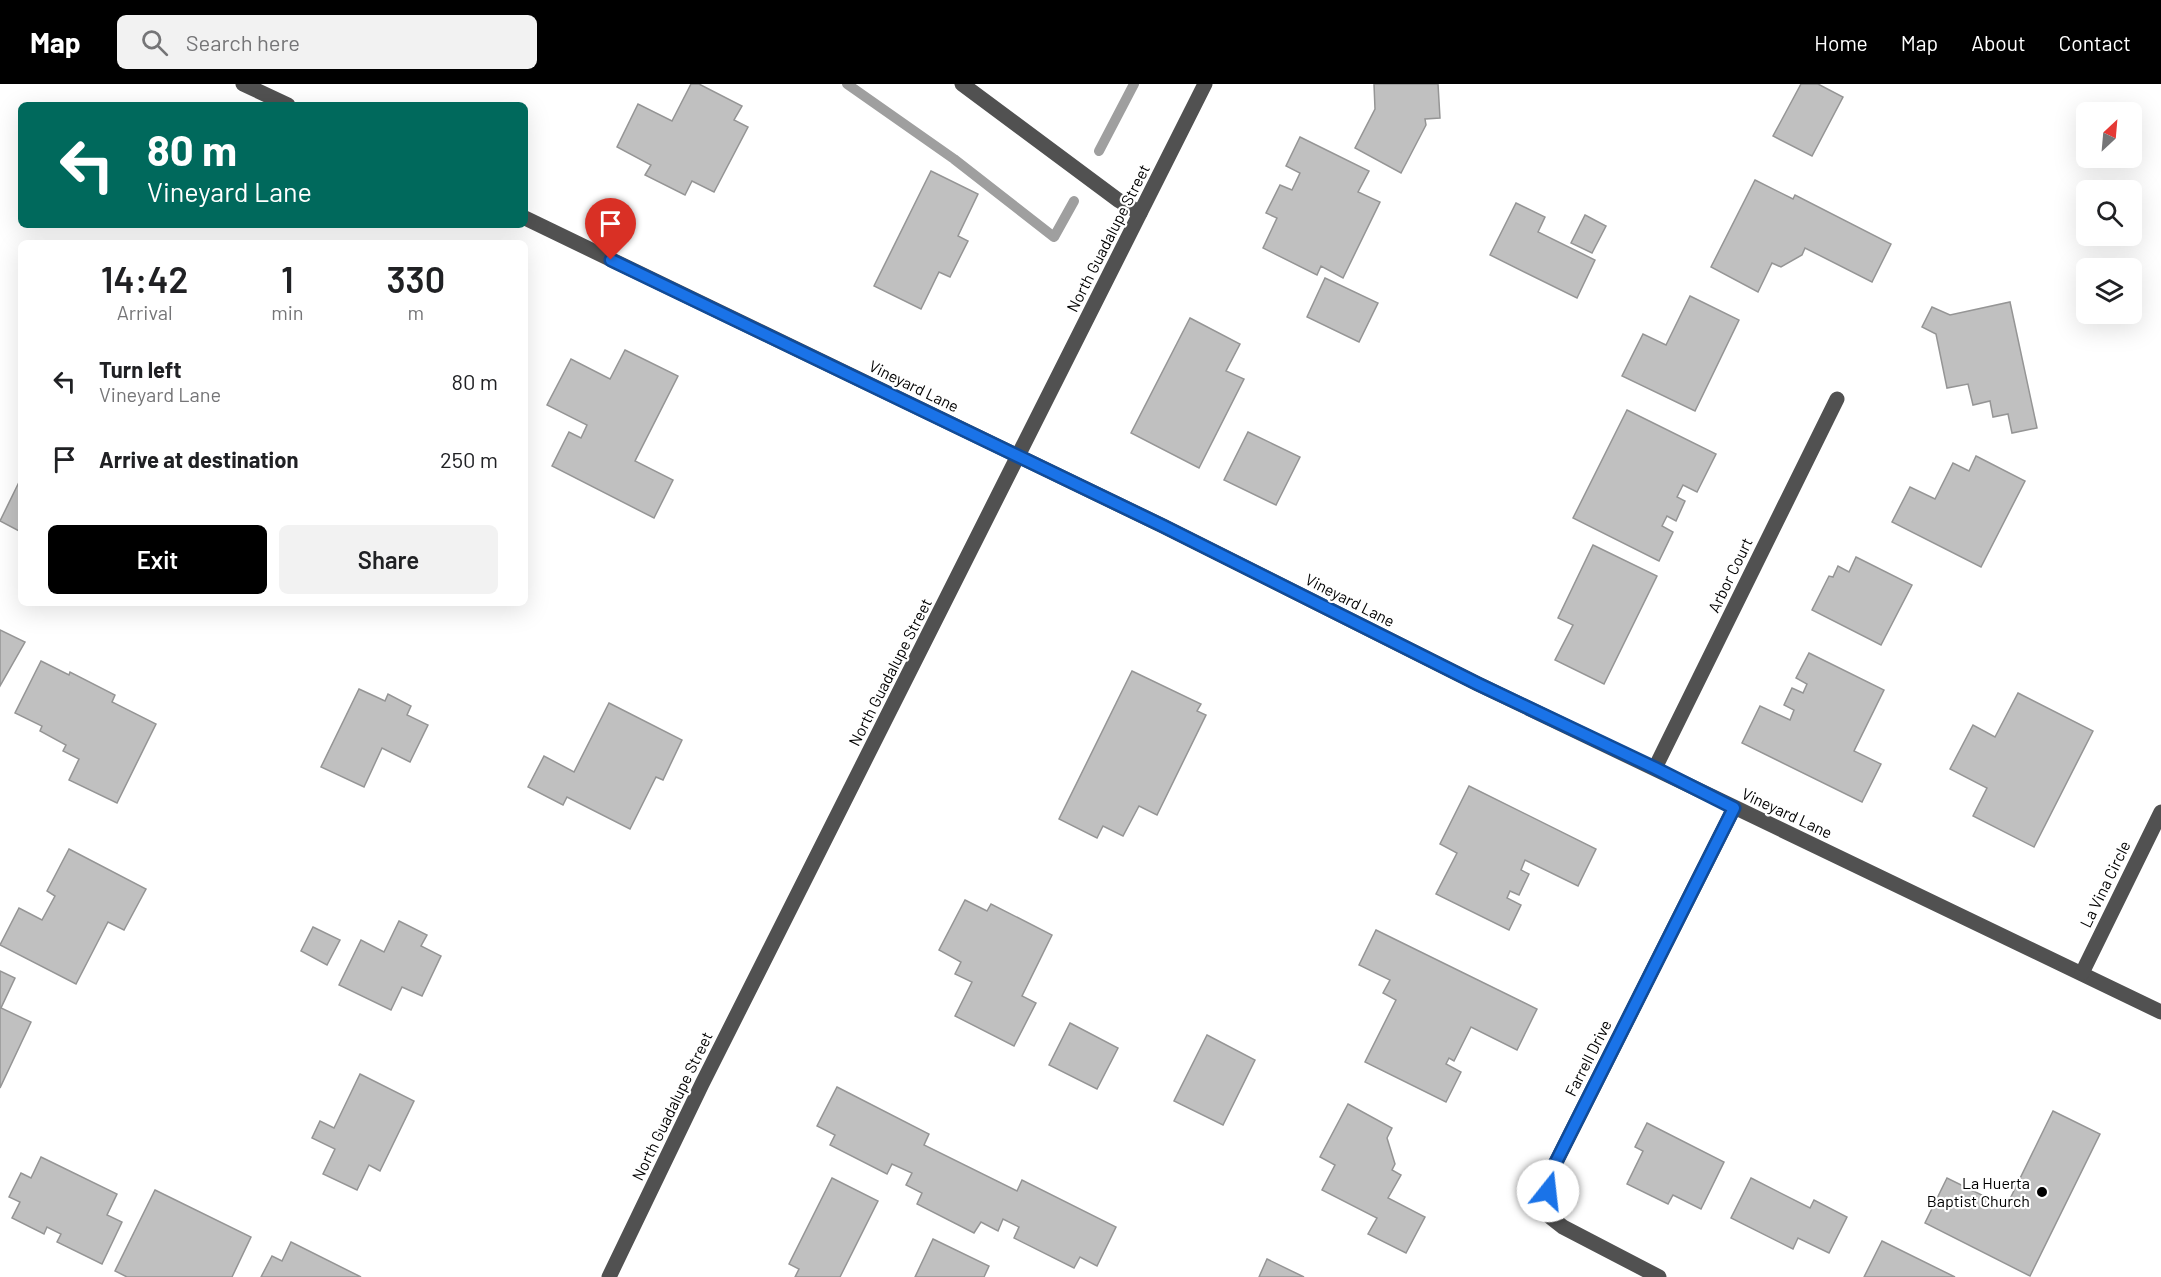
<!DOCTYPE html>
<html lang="en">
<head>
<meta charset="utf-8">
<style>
	:root { --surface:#fff; --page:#f2f2f2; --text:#202124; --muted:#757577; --accent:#000 }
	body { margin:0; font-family:Barlow,sans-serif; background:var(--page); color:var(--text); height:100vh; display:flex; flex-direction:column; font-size:22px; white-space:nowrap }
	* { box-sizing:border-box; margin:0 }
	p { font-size:20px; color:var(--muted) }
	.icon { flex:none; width:33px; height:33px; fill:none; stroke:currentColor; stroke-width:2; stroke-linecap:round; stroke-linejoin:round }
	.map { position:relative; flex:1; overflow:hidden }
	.details { position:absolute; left:18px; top:156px; width:510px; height:366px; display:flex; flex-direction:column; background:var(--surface); border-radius:9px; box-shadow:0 6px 24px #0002 }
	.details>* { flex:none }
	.banner { position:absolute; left:18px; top:18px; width:510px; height:126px; border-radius:9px; box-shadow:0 6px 24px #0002; background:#00695c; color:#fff; overflow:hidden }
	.needle { width:39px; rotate:26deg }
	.buttons { position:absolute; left:2076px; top:18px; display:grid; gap:12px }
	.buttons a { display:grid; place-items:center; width:66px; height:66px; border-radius:9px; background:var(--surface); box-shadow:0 6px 24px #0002; font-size:30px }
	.pin { position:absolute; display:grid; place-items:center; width:51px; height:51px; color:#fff; margin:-62px -26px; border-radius:50% 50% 50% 0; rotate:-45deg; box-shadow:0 0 6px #0007 }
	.pin .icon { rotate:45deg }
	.me { position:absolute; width:66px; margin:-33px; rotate:16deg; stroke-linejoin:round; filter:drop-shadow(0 0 4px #0008) }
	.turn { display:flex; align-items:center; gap:21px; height:126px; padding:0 30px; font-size:27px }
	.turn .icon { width:78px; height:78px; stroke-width:2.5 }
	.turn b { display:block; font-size:42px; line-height:51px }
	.eta { display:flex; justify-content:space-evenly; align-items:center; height:102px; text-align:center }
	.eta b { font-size:36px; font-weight:600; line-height:42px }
	.action { display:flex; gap:12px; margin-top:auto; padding:12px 30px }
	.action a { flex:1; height:69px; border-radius:9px; background:var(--accent); color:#fff; font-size:24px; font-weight:600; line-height:69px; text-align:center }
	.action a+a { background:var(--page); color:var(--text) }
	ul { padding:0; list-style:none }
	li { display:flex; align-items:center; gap:18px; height:78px; padding:0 30px }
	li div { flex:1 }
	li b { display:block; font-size:22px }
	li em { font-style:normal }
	header { display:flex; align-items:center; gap:36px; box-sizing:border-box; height:84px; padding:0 30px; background:var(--accent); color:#fff }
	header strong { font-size:28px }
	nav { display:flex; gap:33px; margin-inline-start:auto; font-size:21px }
	.search { width:420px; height:54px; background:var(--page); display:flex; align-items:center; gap:15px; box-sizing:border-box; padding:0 21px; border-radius:9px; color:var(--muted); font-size:22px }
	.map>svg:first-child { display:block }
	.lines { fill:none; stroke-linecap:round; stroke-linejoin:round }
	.stream { stroke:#9f9f9f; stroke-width:10 }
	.building { fill:#c0c0c0; stroke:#959595; stroke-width:1.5 }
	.minor { stroke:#515151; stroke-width:15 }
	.route-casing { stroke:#114b97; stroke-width:15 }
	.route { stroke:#1a73e8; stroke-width:10 }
	.poi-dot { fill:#000; stroke:#fff; stroke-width:2 }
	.labels { text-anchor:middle; stroke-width:4.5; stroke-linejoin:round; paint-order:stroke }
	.street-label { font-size:16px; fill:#000; stroke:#fff }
	.poi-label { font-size:16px; fill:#000; stroke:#fff; text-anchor:end }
</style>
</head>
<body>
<header>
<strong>Map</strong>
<div class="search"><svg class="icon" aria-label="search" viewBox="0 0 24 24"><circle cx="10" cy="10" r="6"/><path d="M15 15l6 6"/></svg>Search here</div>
<nav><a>Home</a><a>Map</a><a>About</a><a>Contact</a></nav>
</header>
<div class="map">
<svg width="2161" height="1193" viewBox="0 0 2161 1193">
	<rect width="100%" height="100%" fill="#fff"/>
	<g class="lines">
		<g class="stream">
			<path d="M847,0L954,75L1054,153L1074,117"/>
			<path d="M1099,67L1134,0"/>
		</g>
	</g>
	<g class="building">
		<path d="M691,0H699L742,22L734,36L748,43L714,108L692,97L685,111L645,91L651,81L617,63L638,20L672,37Z"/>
		<path d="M1374,0H1438L1440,34L1425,35L1426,41L1401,89L1355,64L1375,25Z"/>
		<path d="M1801,0H1818L1843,13L1812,72L1773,52Z"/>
		<path d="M1300,53L1369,87L1358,108L1380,118L1343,194L1321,182L1317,191L1263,164L1277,134L1266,129L1280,101L1292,106L1300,89L1286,82Z"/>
		<path d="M931,87L978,110L958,152L968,157L950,193L939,188L921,225L874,202Z"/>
		<path d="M1755,96L1793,115L1795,111L1891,160L1872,198L1805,164L1802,171L1781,183L1772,179L1758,208L1711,183Z"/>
		<path d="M1516,119L1545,133L1538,148L1595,176L1577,214L1490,171Z"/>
		<path d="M1585,131L1606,142L1592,169L1571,159Z"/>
		<path d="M1325,194L1378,219L1359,258L1307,233Z"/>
		<path d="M1690,212L1739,236L1695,327L1622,292L1643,250L1666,261Z"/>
		<path d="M2010,218L2037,344L2012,349L2008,330L1993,333L1990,317L1973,321L1968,300L1947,304L1936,250L1922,243L1932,223L1950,231Z"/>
		<path d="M1190,234L1240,260L1226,287L1244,295L1199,384L1131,349Z"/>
		<path d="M625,266L678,292L635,377L673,396L654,434L552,382L569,348L581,354L587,341L547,321L571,275L610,295Z"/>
		<path d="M1627,326L1716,370L1697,408L1683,401L1677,413L1685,417L1676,437L1667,432L1662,442L1673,448L1659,477L1573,434Z"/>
		<path d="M1248,348L1300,373L1276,421L1224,396Z"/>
		<path d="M1976,372L2025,397L1981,483L1892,438L1910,403L1935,415L1953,379L1969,387Z"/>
		<path d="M21,394V448L0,437Z"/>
		<path d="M1593,461L1657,492L1604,600L1555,576L1573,541L1558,534Z"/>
		<path d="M1856,473L1912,501L1881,561L1812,526L1829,492L1833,493L1838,482L1849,488Z"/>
		<path d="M0,546L25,558L0,602Z"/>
		<path d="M1809,569L1884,606L1854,667L1881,680L1862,718L1742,659L1760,622L1790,636L1794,626L1784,621L1792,604L1803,609L1807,600L1796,594Z"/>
		<path d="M41,577L69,591L70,588L115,611L112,618L156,640L117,719L69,696L79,675L63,667L66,661L40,647L42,642L15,629Z"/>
		<path d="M1132,587L1201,620L1197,627L1206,631L1157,731L1139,722L1123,752L1103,742L1097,754L1059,735Z"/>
		<path d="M359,605L385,617L388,610L411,622L407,631L428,641L410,678L382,664L364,703L321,683Z"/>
		<path d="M2018,609L2093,647L2034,763L1973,732L1987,704L1950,685L1973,641L1995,653Z"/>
		<path d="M609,619L682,656L663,696L656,693L630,745L567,713L563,721L528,703L544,672L574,688Z"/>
		<path d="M1469,702L1596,765L1578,802L1525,776L1521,786L1529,790L1519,811L1510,807L1507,814L1521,821L1509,846L1436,810L1457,769L1440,760Z"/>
		<path d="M69,765L146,805L124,846L108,838L76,900L0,861L19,824L42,836L55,812L47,807Z"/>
		<path d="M965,816L987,827L991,820L1052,851L1022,912L1036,919L1014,962L955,932L972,898L955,890L961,878L939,866Z"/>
		<path d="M399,837L427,851L421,862L441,872L422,912L402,903L391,926L339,901L361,856L384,868Z"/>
		<path d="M313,843L340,856L327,881L301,867Z"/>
		<path d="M1376,846L1537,925L1517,966L1471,943L1454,977L1449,974L1446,980L1461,988L1446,1018L1365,978L1396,916L1383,909L1390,896L1359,881Z"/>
		<path d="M0,887L15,894L1,924L31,938L0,1004Z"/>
		<path d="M1070,939L1118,964L1097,1005L1049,981Z"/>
		<path d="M1207,951L1255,976L1223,1041L1174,1017Z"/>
		<path d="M360,990L414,1017L380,1087L369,1081L357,1106L323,1090L335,1065L312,1054L320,1037L334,1044Z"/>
		<path d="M837,1003L929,1050L924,1061L1017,1107L1022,1096L1116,1143L1097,1182L1080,1173L1074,1184L1014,1154L1019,1143L1003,1135L998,1147L981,1138L974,1149L917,1120L922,1109L906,1101L912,1089L892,1080L887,1090L830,1061L835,1051L817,1042Z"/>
		<path d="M1348,1020L1392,1044L1387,1054L1395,1080L1392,1086L1401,1091L1388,1114L1425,1133L1406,1169L1368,1150L1377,1134L1322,1106L1335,1081L1320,1073Z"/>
		<path d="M2053,1027L2100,1050L2030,1192L1925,1139L1947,1094L2006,1123Z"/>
		<path d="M1647,1039L1724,1078L1701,1125L1673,1111L1668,1120L1627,1100L1643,1067L1635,1063Z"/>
		<path d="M41,1073L117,1110L107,1131L122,1138L102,1180L57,1158L61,1150L47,1143L44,1150L12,1134L20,1118L9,1113L21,1089L31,1094Z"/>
		<path d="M832,1094L878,1117L840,1193H795L799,1185L789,1180Z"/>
		<path d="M1751,1094L1810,1124L1814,1116L1847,1133L1829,1169L1798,1154L1793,1165L1731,1134Z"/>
		<path d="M155,1106L251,1153L232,1193H127L115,1187Z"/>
		<path d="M933,1155L989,1182L984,1193H915Z"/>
		<path d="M1882,1157L1955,1193H1864Z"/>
		<path d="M291,1158L361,1193H261L272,1172L282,1177Z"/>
		<path d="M1267,1175L1304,1193H1259Z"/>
	</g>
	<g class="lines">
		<g class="minor">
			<path d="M243,0L288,21"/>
			<path d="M962,0L1118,116L1140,129"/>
			<path d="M525,134L1163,442L1478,600L2161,928"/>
			<path d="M1655,684L1837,315"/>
			<path d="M2082,889L2161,728"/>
			<path d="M609,1193L702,1000L1205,0"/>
			<path d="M1659,1193L1563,1143L1549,1132L1548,1094L1734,724"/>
		</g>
	</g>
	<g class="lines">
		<g class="route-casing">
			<path id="route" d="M611,176L1163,442L1478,600L1655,684L1734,724L1548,1094V1107"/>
		</g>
		<use href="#route" class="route"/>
	</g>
	<circle class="poi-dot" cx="2042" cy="1108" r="6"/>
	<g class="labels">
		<g class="street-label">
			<text transform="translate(1108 154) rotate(-63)" y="6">North Guadalupe Street</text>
			<text transform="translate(914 302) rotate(26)" y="6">Vineyard Lane</text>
			<text transform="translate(1730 491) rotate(-64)" y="6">Arbor Court</text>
			<text transform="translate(1350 516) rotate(27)" y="6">Vineyard Lane</text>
			<text transform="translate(890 588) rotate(-63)" y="6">North Guadalupe Street</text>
			<text transform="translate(1787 729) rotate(25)" y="6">Vineyard Lane</text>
			<text transform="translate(2105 800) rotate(-64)" y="6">La Vina Circle</text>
			<text transform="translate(1588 974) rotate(-63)" y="6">Farrell Drive</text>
			<text transform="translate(672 1022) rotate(-64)" y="6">North Guadalupe Street</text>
		</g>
		<g class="poi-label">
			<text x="2030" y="1105">La Huerta<tspan x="2030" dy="18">Baptist Church</tspan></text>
		</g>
	</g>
</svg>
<div class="buttons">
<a><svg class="needle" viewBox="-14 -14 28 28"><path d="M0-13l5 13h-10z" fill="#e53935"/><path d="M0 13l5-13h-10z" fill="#757577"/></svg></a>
<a><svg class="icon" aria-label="search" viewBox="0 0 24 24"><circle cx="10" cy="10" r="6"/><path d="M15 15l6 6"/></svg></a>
<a><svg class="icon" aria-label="layers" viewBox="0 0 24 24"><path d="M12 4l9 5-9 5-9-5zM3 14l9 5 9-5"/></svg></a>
</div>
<div class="pin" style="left:611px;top:176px;background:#d93025"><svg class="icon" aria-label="arrive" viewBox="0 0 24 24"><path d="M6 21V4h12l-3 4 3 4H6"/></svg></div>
<svg class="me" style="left:1548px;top:1107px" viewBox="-20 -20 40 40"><circle r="19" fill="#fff"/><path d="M0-13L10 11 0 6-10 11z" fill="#1a73e8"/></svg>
<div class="banner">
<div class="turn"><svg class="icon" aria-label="left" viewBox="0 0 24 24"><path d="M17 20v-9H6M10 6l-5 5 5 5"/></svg><div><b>80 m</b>Vineyard Lane</div></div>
</div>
<section class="details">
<div class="eta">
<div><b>14:42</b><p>Arrival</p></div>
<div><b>1</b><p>min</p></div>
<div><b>330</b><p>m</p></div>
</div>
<ul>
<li><svg class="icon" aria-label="left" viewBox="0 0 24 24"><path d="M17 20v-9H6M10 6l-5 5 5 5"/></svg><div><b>Turn left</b><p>Vineyard Lane</p></div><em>80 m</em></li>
<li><svg class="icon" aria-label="arrive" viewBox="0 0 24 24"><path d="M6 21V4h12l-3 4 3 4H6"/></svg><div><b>Arrive at destination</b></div><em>250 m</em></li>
</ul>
<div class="action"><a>Exit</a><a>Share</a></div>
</section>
</div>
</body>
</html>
